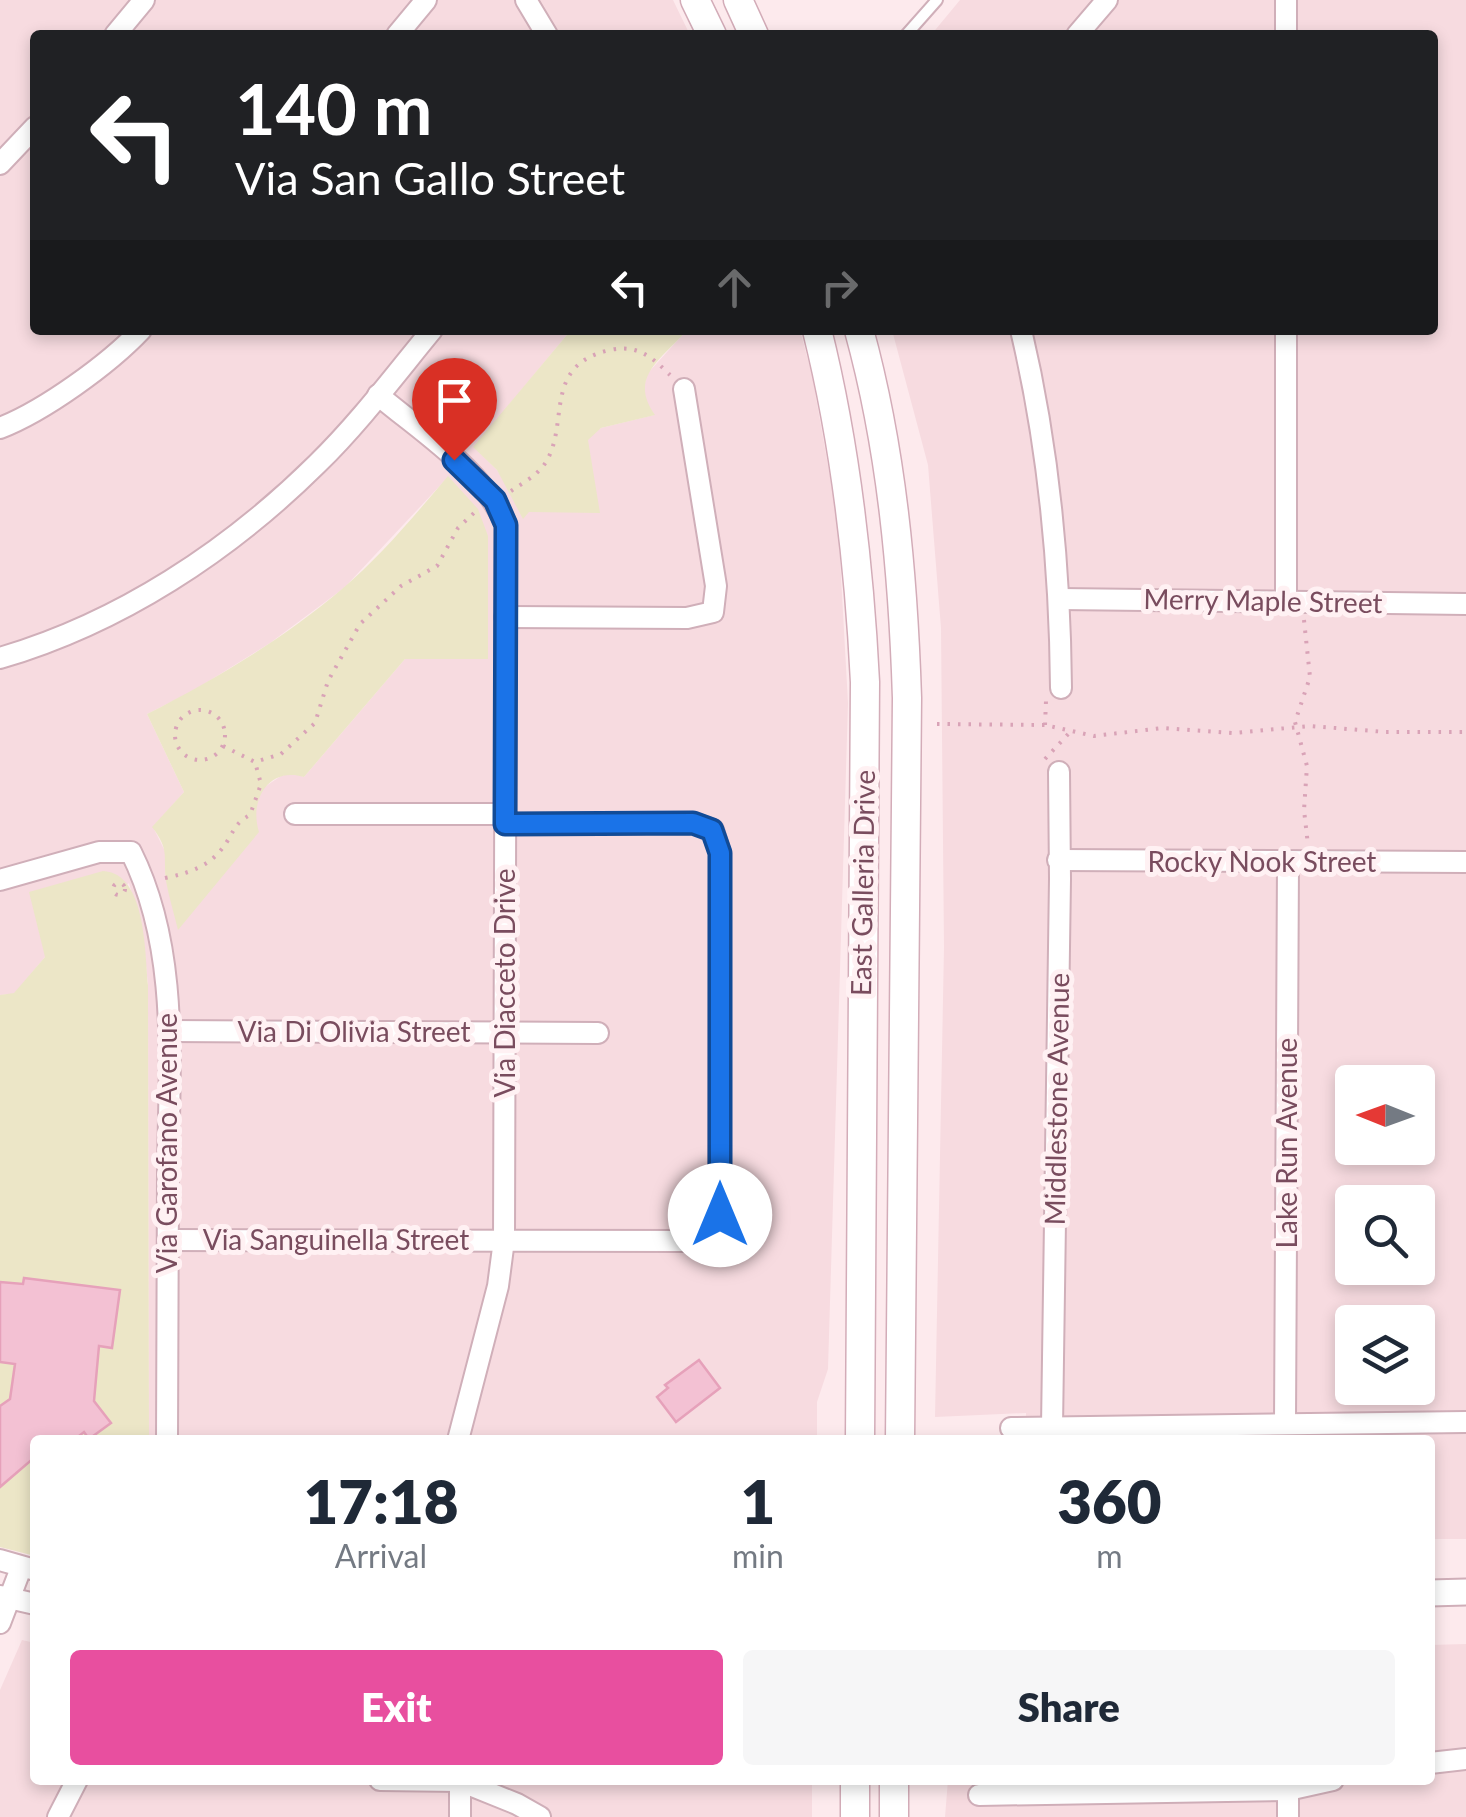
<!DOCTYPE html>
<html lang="en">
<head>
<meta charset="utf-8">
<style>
	:root { --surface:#fff; --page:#f6f6f7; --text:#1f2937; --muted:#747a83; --accent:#e84f9f }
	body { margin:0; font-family:Lato,sans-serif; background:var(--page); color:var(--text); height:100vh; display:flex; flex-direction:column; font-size:38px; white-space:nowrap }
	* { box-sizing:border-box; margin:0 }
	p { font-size:32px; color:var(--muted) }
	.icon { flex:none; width:55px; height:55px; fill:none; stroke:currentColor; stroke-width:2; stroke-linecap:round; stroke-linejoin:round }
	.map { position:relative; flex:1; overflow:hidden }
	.side { position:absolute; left:30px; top:1435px; width:1405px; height:350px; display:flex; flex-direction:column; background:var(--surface); border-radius:10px; box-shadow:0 5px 15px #0003 }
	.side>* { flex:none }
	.top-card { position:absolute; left:30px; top:30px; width:1408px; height:305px; border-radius:10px; box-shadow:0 5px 15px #0003; background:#202124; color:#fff; overflow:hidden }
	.needle { width:65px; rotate:271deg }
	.controls { position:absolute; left:1335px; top:1065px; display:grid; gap:20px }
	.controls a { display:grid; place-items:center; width:100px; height:100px; border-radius:10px; background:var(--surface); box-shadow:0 5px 15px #0003; font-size:50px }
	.pin { position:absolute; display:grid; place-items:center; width:85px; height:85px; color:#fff; margin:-102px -42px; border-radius:50% 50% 50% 0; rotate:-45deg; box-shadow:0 0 10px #0007 }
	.pin .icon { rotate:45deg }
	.me { position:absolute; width:110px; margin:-55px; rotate:0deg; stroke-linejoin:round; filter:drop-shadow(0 0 8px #0008) }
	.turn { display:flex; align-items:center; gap:35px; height:210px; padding:0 40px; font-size:45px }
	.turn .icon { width:130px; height:130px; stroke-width:2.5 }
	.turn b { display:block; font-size:70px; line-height:85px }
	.lanes { display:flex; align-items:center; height:95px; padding:0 40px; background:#0003; justify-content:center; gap:50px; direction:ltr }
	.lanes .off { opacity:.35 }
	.eta { display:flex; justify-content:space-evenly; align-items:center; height:170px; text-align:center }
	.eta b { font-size:60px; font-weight:800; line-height:70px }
	.primary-button { display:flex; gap:20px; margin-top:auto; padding:20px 40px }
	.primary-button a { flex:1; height:115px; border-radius:10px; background:var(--accent); color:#fff; font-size:40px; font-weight:800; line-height:115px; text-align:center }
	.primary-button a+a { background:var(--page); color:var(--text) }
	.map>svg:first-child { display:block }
	.residential { fill:#f7dbe0; fill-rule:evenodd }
	.green { fill:#ece6c7 }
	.building { fill:#f3c1d3; stroke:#e6a1ba; stroke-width:2.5 }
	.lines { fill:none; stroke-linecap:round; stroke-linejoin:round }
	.service-casing { stroke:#d0afb9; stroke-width:14 }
	.minor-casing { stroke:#d0afb9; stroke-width:24 }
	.tertiary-casing { stroke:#d0afb9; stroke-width:29 }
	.secondary-casing { stroke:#d3acb8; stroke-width:31 }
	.path { stroke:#d9a3b7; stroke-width:4; stroke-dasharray:2.5 8; stroke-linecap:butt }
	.service { stroke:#fff; stroke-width:10 }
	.minor { stroke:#fff; stroke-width:20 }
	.tertiary { stroke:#fff; stroke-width:25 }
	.secondary { stroke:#fff; stroke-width:28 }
	.route-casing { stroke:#114b97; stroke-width:25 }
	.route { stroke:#1a73e8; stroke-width:18 }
	.labels { text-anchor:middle; stroke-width:10; stroke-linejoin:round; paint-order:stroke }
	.street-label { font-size:28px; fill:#794c5e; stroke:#fff1f3 }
</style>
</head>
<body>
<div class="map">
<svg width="1466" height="1817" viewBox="0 0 1466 1817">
	<rect width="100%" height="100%" fill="#fdeaed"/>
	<g class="residential">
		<path d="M0,0H673L690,35H35V330H571L474,447L497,470L511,491L601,428L654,415L646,402L644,388L647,374L687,330H800L812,375L838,522L848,703L828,1369L817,1402V1440H149L148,985L143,935L129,883L45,957L14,994L0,995ZM448,477L405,659L304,777L292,773L281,776L263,788L256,801L254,817L165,878L167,855L153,827L184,792L147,714L193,691L270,643L344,588Z"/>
		<path d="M960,0H1466V1539H1430V1440H1026V1413L935,1417L944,947L941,628L928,465L892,330H1432V35H931ZM1352,1082H1418V1148H1352ZM1352,1202H1418V1268H1352ZM1352,1322H1418V1388H1352Z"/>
		<path d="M22,1640L35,1643V1780H812V1817H0V1690Z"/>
		<path d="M1466,1644V1817H945L948,1780H1430V1645Z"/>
	</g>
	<g class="green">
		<path d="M571,330H687C664,358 627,376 655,415L601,428L588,440L600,513L529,512L523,519L497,470L473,447Z"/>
		<path d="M448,476L478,509L488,536V659H405L304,777C268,766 249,801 259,832L178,930C174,914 169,897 166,881C163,856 170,850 152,827L184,792L147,714C216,679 283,639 342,589C381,556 415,515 448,476Z"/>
		<path d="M103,871C146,873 145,952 148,985L149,1440H35V1556L0,1547V995L14,993L45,957L29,892Z"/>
	</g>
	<g class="building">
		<path d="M24,1278L120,1290L112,1348L99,1346L94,1401L111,1423L89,1439L84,1432L74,1440H35V1457L0,1487V1406L10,1399L15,1364L0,1362V1282L23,1284Z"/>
		<path d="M699,1360L720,1388L676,1422L657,1397L668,1388L665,1385Z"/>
	</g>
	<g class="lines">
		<g class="service-casing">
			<path id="service" d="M906,35L937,0"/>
		</g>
		<g class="minor-casing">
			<g id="minor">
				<path d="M526,0L547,35"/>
				<path d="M1286,0V35"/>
				<path d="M115,35L144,0"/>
				<path d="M397,35L426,0"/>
				<path d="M1077,35L1107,0"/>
				<path d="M0,164L35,127"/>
				<path d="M1021,330C1049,448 1060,567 1061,688"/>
				<path d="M378,395C423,433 483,470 506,525L504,1240L498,1286L458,1440"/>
				<path d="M0,428C44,411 109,364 141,330"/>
				<path d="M1060,599L1466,604"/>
				<path d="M1286,602V330"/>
				<path d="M505,617L687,618L713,612L716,586L684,389"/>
				<path d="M0,658C120,623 229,551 317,464C359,423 395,375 432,330"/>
				<path d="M295,814H505"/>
				<path d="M1058,860L1466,862"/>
				<path d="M0,880L99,852H131C180,950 169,1066 168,1173C168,1262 167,1351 167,1440"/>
				<path d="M169,1031L598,1033"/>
				<path d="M168,1240L693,1241L711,1237L719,1215L720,853L713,830L693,823L505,824"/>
				<path d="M1285,1422L1288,863"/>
				<path d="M1052,1427L1060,879L1059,772"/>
				<path d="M1011,1428L1466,1422"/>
				<path d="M0,1560L35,1570"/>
				<path d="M0,1596L35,1604"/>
				<path d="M0,1623L21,1568"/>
				<path d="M1430,1763L1466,1759"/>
				<path d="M380,1780L460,1781L517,1804L540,1817"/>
				<path d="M1288,1790V1817"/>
				<path d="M979,1795L1288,1790L1333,1780"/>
				<path d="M58,1817L77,1780"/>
				<path d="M460,1817V1780"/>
			</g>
		</g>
		<g class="tertiary-casing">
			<path id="tertiary" d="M1430,1593L1466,1592"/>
		</g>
		<g class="secondary-casing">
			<g id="secondary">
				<path d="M695,0L712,35"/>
				<path d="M738,0L754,35"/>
				<path d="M817,330C846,446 859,563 865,682L860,1440"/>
				<path d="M859,330C892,450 903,574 907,698L900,1440"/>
				<path d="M855,1780V1817"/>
				<path d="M894,1780V1817"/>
			</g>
		</g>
		<g class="path">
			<path d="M511,491C523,483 538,475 546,462C570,422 542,365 610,350C637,344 652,357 670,375"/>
			<path d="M1304,620L1310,677L1295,722L1307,766L1304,810L1308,845"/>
			<circle cx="200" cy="735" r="25"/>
			<path d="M937,724L1045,725L1094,736L1162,728L1233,733L1310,726L1386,732H1466"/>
			<path d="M1045,725L1046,701"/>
			<path d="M223,746L255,762L281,754L315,723L328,681L360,624L401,586L437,566L458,528L476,511"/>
			<path d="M1045,759L1071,731"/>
			<path d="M165,878C193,872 213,865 228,840C235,828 237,822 250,815L261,784L255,762"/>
			<circle cx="119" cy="889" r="6"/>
		</g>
		<use href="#service" class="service"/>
		<use href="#minor" class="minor"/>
		<use href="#tertiary" class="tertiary"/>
		<use href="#secondary" class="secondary"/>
	</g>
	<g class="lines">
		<g class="route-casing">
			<path id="route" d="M454,460L495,500L506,525L505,824L693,823L712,830L720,853V1215"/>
		</g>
		<use href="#route" class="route"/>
	</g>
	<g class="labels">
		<g class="street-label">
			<text transform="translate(1263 601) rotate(1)" y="10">Merry Maple Street</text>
			<text x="1262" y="872">Rocky Nook Street</text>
			<text transform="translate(863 883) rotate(-89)" y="10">East Galleria Drive</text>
			<text transform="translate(505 983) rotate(-90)" y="10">Via Diacceto Drive</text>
			<text x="354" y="1042">Via Di Olivia Street</text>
			<text transform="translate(1057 1099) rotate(-89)" y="10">Middlestone Avenue</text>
			<text transform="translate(167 1143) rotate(-90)" y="10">Via Garofano Avenue</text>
			<text transform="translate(1287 1143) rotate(-90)" y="10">Lake Run Avenue</text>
			<text x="336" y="1250">Via Sanguinella Street</text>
		</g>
	</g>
</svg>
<div class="controls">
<a><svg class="needle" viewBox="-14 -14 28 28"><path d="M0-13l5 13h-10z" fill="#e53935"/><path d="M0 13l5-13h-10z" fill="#747a83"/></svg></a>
<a><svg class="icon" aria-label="search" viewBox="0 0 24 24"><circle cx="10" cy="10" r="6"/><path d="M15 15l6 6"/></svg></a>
<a><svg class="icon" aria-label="layers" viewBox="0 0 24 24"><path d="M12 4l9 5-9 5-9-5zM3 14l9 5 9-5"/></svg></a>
</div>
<div class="pin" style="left:454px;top:460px;background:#d93025"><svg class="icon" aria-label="arrive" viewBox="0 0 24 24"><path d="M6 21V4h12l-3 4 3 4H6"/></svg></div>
<svg class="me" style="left:720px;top:1215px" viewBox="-20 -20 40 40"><circle r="19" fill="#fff"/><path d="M0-13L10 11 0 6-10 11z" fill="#1a73e8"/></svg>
<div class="top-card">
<div class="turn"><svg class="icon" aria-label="left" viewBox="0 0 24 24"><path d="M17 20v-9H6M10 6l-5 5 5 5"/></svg><div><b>140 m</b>Via San Gallo Street</div></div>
<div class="lanes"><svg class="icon" aria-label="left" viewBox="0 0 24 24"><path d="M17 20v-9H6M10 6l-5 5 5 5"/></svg><svg class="icon off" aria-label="ahead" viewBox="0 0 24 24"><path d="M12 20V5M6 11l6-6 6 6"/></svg><svg class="icon off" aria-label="right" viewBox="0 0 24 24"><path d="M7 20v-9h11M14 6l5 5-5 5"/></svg></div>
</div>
<section class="side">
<div class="eta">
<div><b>17:18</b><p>Arrival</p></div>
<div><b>1</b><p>min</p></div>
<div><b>360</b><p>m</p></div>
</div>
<div class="primary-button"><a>Exit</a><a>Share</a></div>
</section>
</div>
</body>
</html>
